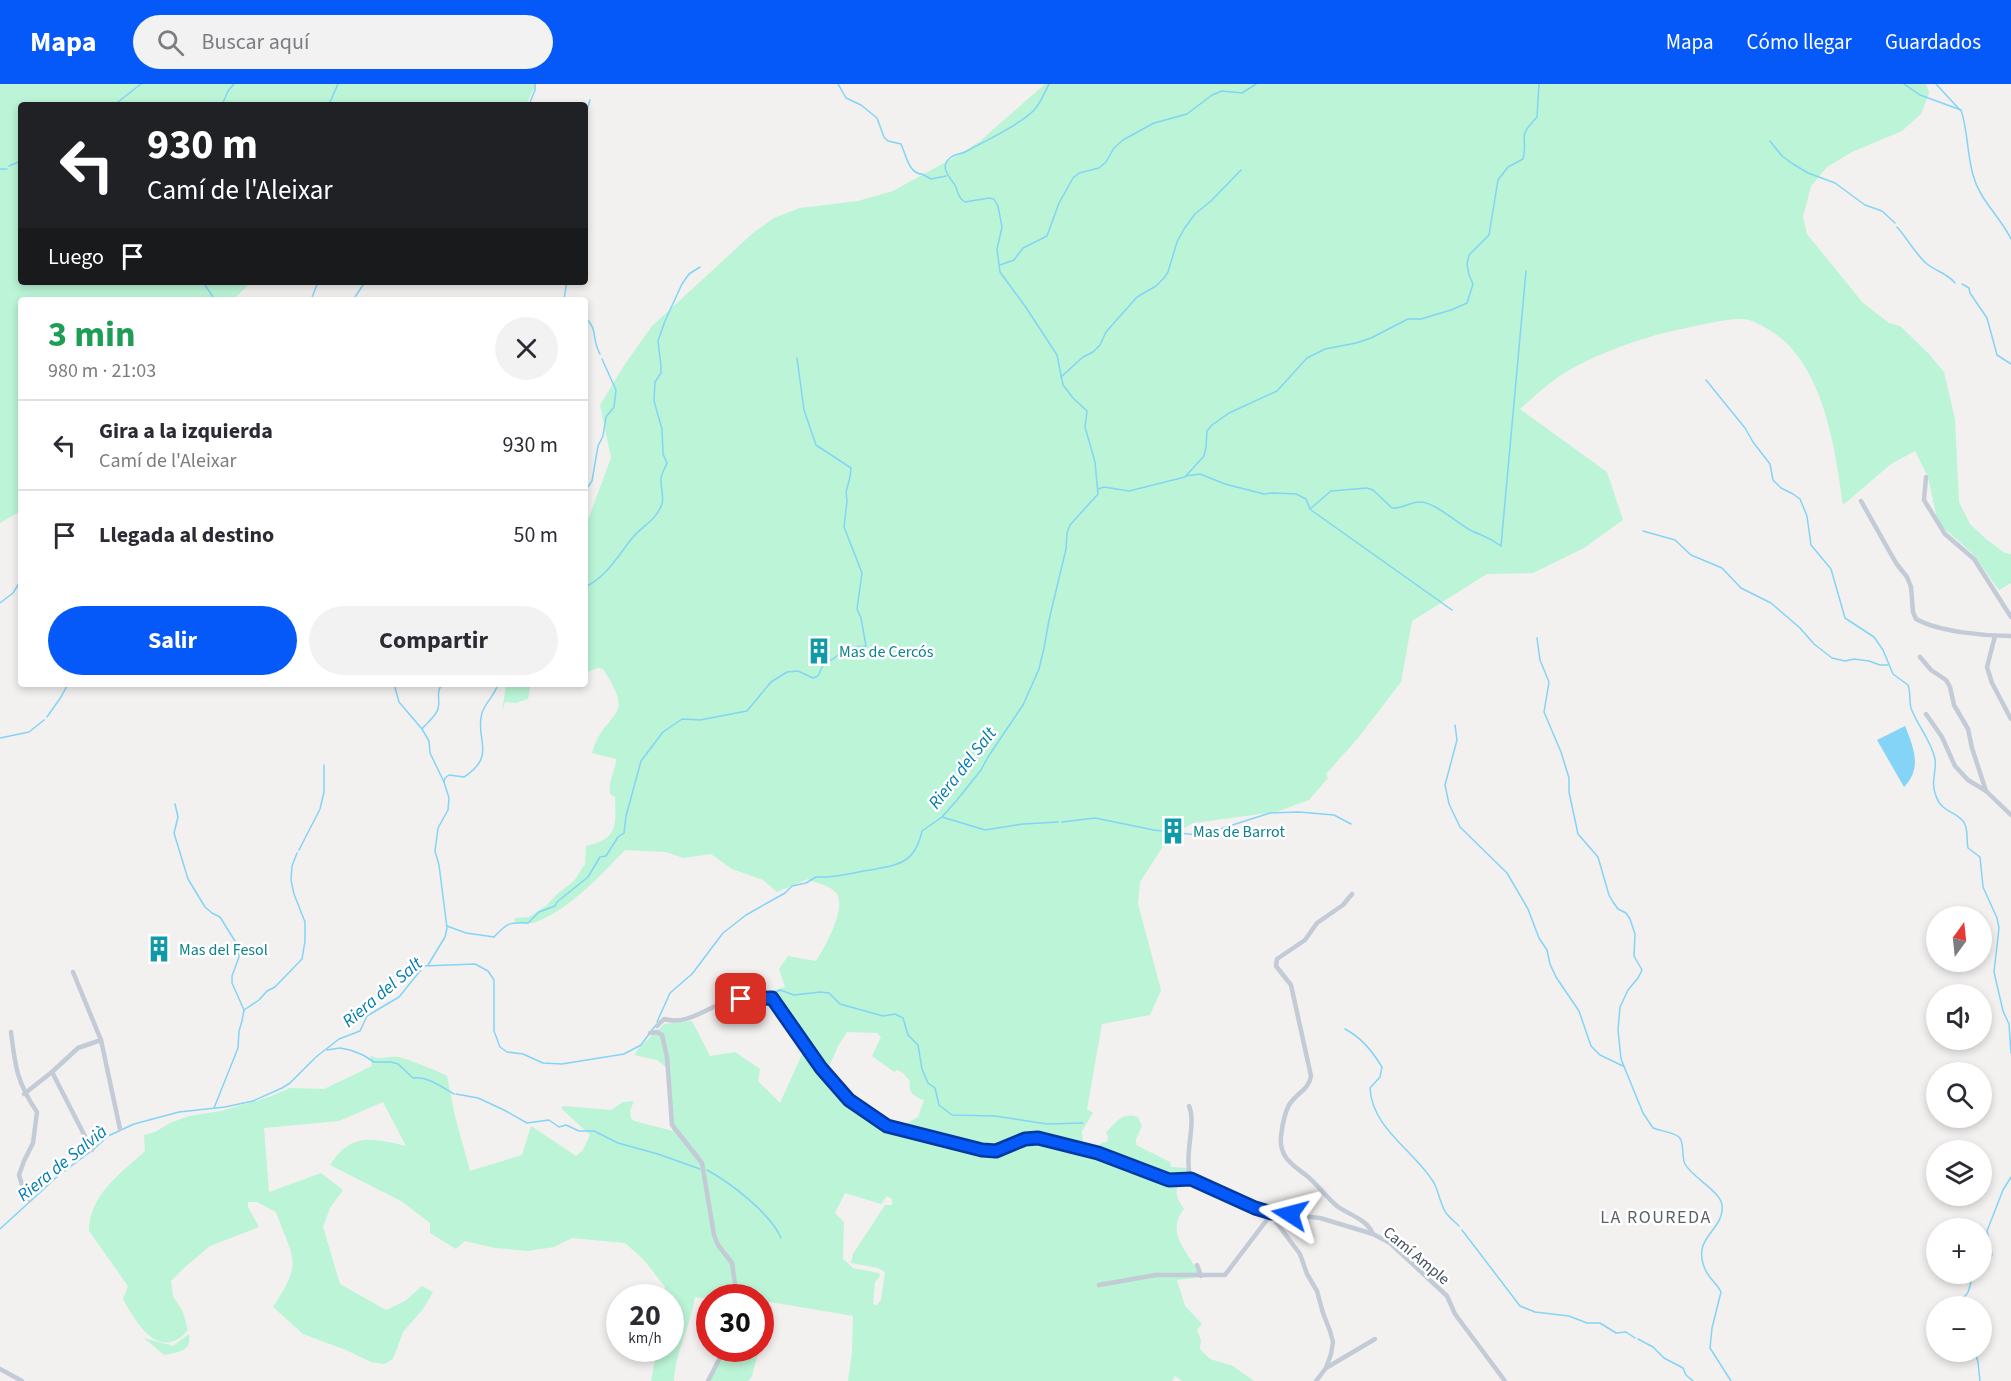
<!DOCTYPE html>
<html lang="es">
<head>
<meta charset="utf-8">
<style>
	:root { --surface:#fff; --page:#f2f2f3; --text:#2b2b33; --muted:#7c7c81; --line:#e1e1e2; --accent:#0559f8 }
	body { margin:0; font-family:"Source Sans 3",sans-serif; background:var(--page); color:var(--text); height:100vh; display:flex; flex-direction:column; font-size:22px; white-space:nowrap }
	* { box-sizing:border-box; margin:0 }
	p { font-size:20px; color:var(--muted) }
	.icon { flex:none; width:33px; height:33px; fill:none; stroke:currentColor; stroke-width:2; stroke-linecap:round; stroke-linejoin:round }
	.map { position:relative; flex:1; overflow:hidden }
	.drawer { position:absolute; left:18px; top:213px; width:570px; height:390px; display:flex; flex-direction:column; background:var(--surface); border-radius:6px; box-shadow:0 3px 9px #0003 }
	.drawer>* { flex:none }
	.guide { position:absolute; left:18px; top:18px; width:570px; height:183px; border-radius:6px; box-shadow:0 3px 9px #0003; background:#202124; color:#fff; overflow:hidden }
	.needle { width:39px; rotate:15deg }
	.buttons { position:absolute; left:1926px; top:822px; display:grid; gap:12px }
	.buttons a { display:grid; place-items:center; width:66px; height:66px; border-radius:50%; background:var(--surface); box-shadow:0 3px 9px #0003; font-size:30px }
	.speed { position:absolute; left:606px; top:1200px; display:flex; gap:12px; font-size:30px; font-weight:700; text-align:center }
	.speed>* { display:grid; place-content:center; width:78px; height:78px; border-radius:50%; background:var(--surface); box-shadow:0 3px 9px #0003; line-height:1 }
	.speed small { font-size:15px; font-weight:400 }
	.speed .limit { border:9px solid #d22; background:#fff; color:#111 }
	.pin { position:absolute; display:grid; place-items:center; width:51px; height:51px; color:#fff; margin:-26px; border-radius:12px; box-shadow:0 3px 9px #0006 }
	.me { position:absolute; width:66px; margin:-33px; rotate:279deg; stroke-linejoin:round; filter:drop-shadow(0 0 4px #0008) }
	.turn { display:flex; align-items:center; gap:21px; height:126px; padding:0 30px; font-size:27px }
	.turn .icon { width:78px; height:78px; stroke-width:2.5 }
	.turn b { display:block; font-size:42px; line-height:51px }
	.then { display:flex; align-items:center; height:57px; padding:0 30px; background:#0003; gap:12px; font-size:22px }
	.round { display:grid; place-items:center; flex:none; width:63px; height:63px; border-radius:32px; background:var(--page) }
	.overview { display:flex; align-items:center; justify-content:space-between; height:102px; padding:0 30px }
	h1 { font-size:36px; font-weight:700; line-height:45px; color:#1e9e55 }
	.primary-button { display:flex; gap:12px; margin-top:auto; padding:12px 30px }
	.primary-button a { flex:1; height:69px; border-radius:36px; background:var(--accent); color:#fff; font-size:24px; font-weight:700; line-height:69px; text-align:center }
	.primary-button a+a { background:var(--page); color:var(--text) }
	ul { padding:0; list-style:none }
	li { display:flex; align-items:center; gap:18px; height:90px; padding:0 30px; border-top:2px solid var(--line) }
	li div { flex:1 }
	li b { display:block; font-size:22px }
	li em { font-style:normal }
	header { display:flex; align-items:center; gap:36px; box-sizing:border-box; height:84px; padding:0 30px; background:var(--accent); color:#fff }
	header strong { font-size:28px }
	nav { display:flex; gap:33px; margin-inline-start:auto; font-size:21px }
	.search { width:420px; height:54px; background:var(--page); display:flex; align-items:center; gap:15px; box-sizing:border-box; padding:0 21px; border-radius:33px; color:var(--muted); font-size:22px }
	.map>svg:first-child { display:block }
	.green { fill:#bbf4d6; fill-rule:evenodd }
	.water { fill:#83d4f6 }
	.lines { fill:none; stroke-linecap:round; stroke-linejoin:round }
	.stream { stroke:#83d4f6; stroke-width:1.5 }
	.street { stroke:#c2cbd6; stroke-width:4.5 }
	.route-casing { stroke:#033aa1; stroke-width:15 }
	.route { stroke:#0559f8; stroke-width:10 }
	.labels { text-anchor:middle; stroke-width:5; stroke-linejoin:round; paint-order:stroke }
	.culture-label { font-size:16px; fill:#0d838f; stroke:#fff; text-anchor:start }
	.street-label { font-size:16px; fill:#465160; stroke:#fff }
	.water-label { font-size:18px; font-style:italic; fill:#017cb1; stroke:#fff }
	.neighbourhood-label { font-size:18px; letter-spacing:1.5px; fill:#5c5f66; stroke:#fff }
</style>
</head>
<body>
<header>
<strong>Mapa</strong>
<div class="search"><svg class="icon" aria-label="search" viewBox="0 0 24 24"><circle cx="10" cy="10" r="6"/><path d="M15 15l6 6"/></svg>Buscar aquí</div>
<nav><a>Mapa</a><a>Cómo llegar</a><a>Guardados</a></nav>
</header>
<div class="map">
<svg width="2011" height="1297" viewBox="0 0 2011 1297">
	<rect width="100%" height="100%" fill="#f3f0f0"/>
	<g class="green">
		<path d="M0,0H536L526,21H21V198H251L233,216H21V427L0,439Z"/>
		<path d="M1045,0H1926L1929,9L1921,30L1902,47L1852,68L1827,83L1811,102L1803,133L1807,150L1863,219L1889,239L1900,242L1929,270L1944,288L1955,335L1959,418L1970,440L1986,455L2005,469L2011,470V499L1999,506L1972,469L1938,439L1928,393L1915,367L1891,380L1843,421C1835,363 1823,275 1766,244C1759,240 1752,236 1745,235C1724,234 1697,242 1677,246C1640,254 1595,270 1563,290C1547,300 1534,313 1520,325L1607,388L1623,436L1584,464L1533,489L1487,490L1412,537L1401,598L1358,654L1326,690L1328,694L1309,716L1276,728L1193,739L1169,753L1140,798L1138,820L1161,906L1150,931L1102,940L1087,1025L1093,1029L1082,1047L1083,1061L1097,1063L1103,1058H1107L1108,1054L1106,1048C1116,1039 1121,1027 1138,1033L1142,1042L1136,1055V1061L1170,1078L1171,1083L1187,1084L1189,1092L1180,1095C1175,1110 1175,1111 1184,1125C1164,1150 1190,1169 1201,1193L1177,1196L1185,1222L1202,1240L1197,1246L1201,1256L1200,1265L1210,1275L1233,1282L1254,1297H1182L1175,1292L1172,1297H848L852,1268L853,1232L770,1218L765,1221L761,1255L760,1214L709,1215L695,1213C691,1241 675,1268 674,1297H651L657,1265L670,1264V1214L665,1213V1203L644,1176L625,1159L572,1154L554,1163L528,1167L495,1164L465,1157L456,1165L430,1149V1139L401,1117L330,1081C351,1048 373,1054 406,1062L383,1018L339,1037L264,1044L269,1108L321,1089L343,1106L330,1124L323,1143L340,1200L386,1226L405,1217L422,1202L433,1208L423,1225L403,1248L393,1275L384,1280L371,1278L346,1266L303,1250L273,1223C304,1176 293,1176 276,1128L257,1118H248V1123L259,1143L210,1162L185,1183L171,1197L173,1212L183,1228L188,1246C160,1279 136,1239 123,1215L128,1202L89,1147C89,1111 121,1089 145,1067L144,1051L155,1048L170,1039L189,1032L221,1027L269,1013L290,1004L324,1005L372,982L370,971C380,977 387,972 398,973C403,973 443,989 447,992L455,1032L470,1087L522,1071L531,1042L576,1072L583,1066L590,1051L561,1024L563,1022L611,1026L623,1018L634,1017L630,1027L631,1034L634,1037L673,1047L666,983L657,976L634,971L639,964L664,940L692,937L710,972L735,968L760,985L758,997L780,1019L804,966L847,1019L893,1047L918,1033L924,1016C914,1013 908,1008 910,997L903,989L897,986L894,988L872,972L881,953L877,949L847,948L838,962L829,983L825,984L809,964L772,913V907L785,903L779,885L788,872L816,877C825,863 846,826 837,810C832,802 816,799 808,795L777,808L763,796L732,785L711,770L683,774L666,768L625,766C601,791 567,828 533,839C528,840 521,839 515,839V834L529,833L547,821L556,811L574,797L585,780L586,762C618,755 616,742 615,713L610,710C608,696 616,687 616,675L592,669C605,624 638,638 603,585L598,584L585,589V444L611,374L600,321L625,280L652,242L753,149L774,134L800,124L858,117L893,107L962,69L980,57ZM845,1109L881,1120L887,1112L892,1115V1121H885L853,1170L851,1179L878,1184L885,1188L881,1216L877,1221L873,1220L875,1198L880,1192L879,1189L853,1184L843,1175L844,1138L835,1129Z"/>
		<path d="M506,600H531L528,615L515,619L505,618L502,629Z"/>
		<path d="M189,1250C192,1268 178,1268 164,1271L144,1254L173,1262Z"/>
		<path d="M726,1265H759L752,1292L748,1297H707Z"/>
	</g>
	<path class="water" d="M1905,642C1913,662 1923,684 1904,703L1877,656Z"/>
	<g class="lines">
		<g class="stream">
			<path d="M838,0L846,14L861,21L877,34L884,53L888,57L901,60C906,71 909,90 922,90L931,95L946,92"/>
			<path d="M1904,0L1920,11L1961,26C1968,47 1967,70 1973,91C1980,117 2000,132 2011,155"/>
			<path d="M1936,0L1960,26"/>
			<path d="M114,21L141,0"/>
			<path d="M222,21L228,7L234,0"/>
			<path d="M333,21L330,18L338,0"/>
			<path d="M529,21L535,6V0"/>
			<path d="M585,33L590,16"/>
			<path d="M1770,57L1782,72L1793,80L1808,89L1835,99L1865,121L1882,127L1895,139"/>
			<path d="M9,82L21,77"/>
			<path d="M0,85H7"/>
			<path d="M1897,143C1908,155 1915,170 1927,180C1936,187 1948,190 1955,199"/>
			<path d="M1000,181L1014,176L1023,164L1047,152L1059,119L1073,94L1079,89L1099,84L1106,78L1114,64L1123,56L1154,39L1187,30L1212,11L1222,7L1242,9L1256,0"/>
			<path d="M203,198L215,216"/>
			<path d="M1962,200L1969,204L1970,209L1987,234L1997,271L2011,280"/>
			<path d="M311,216L318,198"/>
			<path d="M353,216L365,198"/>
			<path d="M564,216L566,202L568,198"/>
			<path d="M585,233C599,246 591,255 600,270"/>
			<path d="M1061,293L1083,273L1093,268L1100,261L1106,248L1137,213L1156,202L1164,194L1168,188L1177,158L1184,145L1195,130L1211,117L1241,86"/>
			<path d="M1706,296L1745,344L1753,358L1770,380L1773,396L1781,404L1793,410L1800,415L1807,432L1811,461L1831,485L1845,534L1874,553L1883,566L1893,590L1908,601C1911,609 1909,617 1911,624C1917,641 1931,656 1935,675C1937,688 1930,697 1936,712C1942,729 1954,726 1963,737C1969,744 1966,755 1968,764L1980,773L1983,803L1997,834L1999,844L1994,888L2003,927L2009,940L2011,969"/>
			<path d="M1186,392L1200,390L1225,400L1264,410L1273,409L1296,410L1306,415L1310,425L1331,407L1367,404L1373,406L1392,424C1402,425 1410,418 1419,418C1434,417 1458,440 1472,447C1485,453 1489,453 1501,462L1526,187"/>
			<path d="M1098,405L1104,403L1129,407L1185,393L1204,372L1206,363L1207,347L1212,341L1229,329L1277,307L1307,274L1325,265L1356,259L1371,254L1408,235H1421L1451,226L1467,219L1473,200L1469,191L1467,180L1469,171L1489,151L1498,96L1508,83L1523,75C1529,51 1515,56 1537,33L1539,0"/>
			<path d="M585,407L592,397L598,362L603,352L606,333L614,323L616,306L602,275"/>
			<path d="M1311,426L1452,526"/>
			<path d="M1643,447L1675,456L1691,471L1722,484L1741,504L1771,519L1800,544L1814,560L1832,574L1845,577L1854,575L1869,577L1880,581H1888"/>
			<path d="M585,503C608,492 618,471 634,452C644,441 656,436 662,420C664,412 661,406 661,397C660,391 665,385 667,379L663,370L662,345L654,317L655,298L661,289V282L658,257L665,237L682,200L689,190L700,183"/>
			<path d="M0,519L13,509L21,496"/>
			<path d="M1537,554L1540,576L1549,598L1544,628L1561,668L1569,694V708L1578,750L1598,773L1609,811L1613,818L1618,825L1626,829L1630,835L1635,850L1634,872L1642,886L1638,894L1628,906L1620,923L1618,946L1621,975L1643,1029L1653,1044C1660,1047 1673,1048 1679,1053C1685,1059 1681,1072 1685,1080C1693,1094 1720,1107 1722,1121C1725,1147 1691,1152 1705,1185C1709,1195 1717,1199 1721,1208L1712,1244L1710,1264L1731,1297"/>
			<path d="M394,600L399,618L422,645L429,657L430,669L444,698"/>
			<path d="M47,633L61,613L68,600"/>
			<path d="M1455,641L1457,656L1445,701L1449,720L1460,743L1507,789L1528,825L1539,854L1547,866L1550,880L1556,893L1579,927L1591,962L1600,971L1623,982"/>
			<path d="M422,645C427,639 436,632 438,625C441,614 435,611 442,600"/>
			<path d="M0,654L29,648L44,636"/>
			<path d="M175,720L178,733L174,749L188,795L205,823L212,829L220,833L238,862L239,873L232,892V899L244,926L242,937L239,947L238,964L214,1024"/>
			<path d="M942,733L985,746L1023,740L1058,738"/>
			<path d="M1062,738L1095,734L1154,746L1197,751L1211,750L1223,744L1270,729L1299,728L1334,731L1351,740"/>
			<path d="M299,766L320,725L324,708V681"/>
			<path d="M447,842L466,849L494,853C507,839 509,838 528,839L539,828L555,822L557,818L588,793L600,773L606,772L618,753L624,749L626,732L641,677L663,648L682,635L700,636L747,627L771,598L787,588L798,587L813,594L818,592L824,579L833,575L847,564L866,562L861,534L857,525L862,489L844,443L847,417L846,408L850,393L851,384L816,361L804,326L797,274"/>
			<path d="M428,881L445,853L447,844L439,781L435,767L438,744L448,726L449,714L444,698L445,694L449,691L464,693C498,671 474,654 482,629C485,619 495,611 498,600"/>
			<path d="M720,918C739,909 763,917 780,906L794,911L820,908L829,909L840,920L883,932L895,930L903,934L908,951L918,961L922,985L928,999L935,1004L939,1021L952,1031L995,1032L1047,1040L1083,1039"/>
			<path d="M244,926L259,916L267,907L275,903L302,875L305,857V838L294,810L291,796L292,782L297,769"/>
			<path d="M657,938L670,909L692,890L723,849L746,831L785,809L792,802L806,799L816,793H827C842,792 856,788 870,786C899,781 915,779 922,747L942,733L957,716L981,686L988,673L1023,621L1039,585L1044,564L1049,536L1066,465L1067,449L1070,441L1098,410L1095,378L1085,343L1087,327L1073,314L1063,301L1057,271L1025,222L1000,188L997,165L1002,143L998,122L994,115L989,114L965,118C959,114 958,110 956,103C952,95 938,84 950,74C954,70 962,70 967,67C985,57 1023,39 1035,25C1041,18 1045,8 1049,0"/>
			<path d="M1345,945C1362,954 1372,967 1382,983L1380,993L1370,1004C1372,1045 1415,1067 1434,1099C1439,1108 1440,1120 1446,1129C1450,1134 1455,1138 1459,1142"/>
			<path d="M327,966L340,964L350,966L363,971L374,978H391L398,980L413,994C427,992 442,1003 454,1010"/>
			<path d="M456,1010L478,1014L504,1026L527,1039L549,1036L559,1043L566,1041L579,1047H594L618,1059L658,1070L700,1085"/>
			<path d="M94,1065L108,1052L134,1040L179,1028L225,1023L253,1017L282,1004L290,999L316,973L339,955L360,947L367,932L399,913L424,882L475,880L488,887L494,896V947L500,963L507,968L523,970L543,979L562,980L624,970L641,961L655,942"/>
			<path d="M707,1086C731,1099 771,1130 781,1154"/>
			<path d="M0,1145L59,1091L90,1068"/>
			<path d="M1462,1146L1520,1222L1535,1228L1569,1232L1587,1239H1600L1616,1249L1626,1248L1635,1254"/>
			<path d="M1982,1182L1992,1171L1987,1147L2003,1106L2011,1093"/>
			<path d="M1942,1222C1950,1218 1964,1217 1968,1208C1971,1201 1970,1196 1975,1190"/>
			<path d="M1936,1226L1931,1237L1936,1247"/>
			<path d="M1638,1255L1653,1263L1664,1274L1683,1284L1686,1291L1693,1297"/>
			<path d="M1975,1268L1978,1278L1980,1297"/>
		</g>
		<g class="street">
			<path d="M1926,393L1924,416L1945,450L1974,475L2011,533"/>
			<path d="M1861,417L1896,479L1907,493L1911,503L1913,528L1916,535C1940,548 1985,552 2011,552"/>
			<path d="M1995,552L1987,583L1992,599L2011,635"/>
			<path d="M1920,573L1931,586L1946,596L1950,603L1954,621L1968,645L1972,664L1986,707"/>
			<path d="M1926,630L1942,653L1955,682L1968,696L1986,707L2011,731"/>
			<path d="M1352,810L1343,821L1317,839L1305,856L1277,875L1276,882L1291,901L1311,992C1309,1006 1296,1009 1289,1021C1285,1028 1282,1044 1281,1052C1279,1074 1293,1081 1307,1092C1318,1101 1326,1113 1337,1122C1349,1131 1367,1135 1373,1150"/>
			<path d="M73,888L101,956"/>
			<path d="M657,942L664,935C689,942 707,922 730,917C744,914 758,914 772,914L821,984L849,1016L887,1042L982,1066L996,1067L1025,1055L1038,1054L1098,1069L1169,1096L1191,1095L1240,1118L1272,1129L1320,1134L1373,1150L1390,1159L1447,1212L1455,1230L1505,1297"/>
			<path d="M11,948C15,982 17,999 37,1028L33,1059L24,1077L19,1091L22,1101L30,1116"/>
			<path d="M650,949L657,948L662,951L667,973L672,1041L702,1079L714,1151L718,1161L732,1179L737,1214"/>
			<path d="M24,1010L52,988"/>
			<path d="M1189,1022C1197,1040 1183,1070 1191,1095"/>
			<path d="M92,1066L52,988L78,964L101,956L120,1045"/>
			<path d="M1272,1129L1276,1138L1300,1170L1307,1190L1317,1207L1323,1229L1330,1247L1333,1258L1331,1270L1326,1284L1316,1297"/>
			<path d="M1197,1181L1201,1192"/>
			<path d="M1099,1201L1156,1191H1225L1272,1129"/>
			<path d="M1326,1284L1375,1255"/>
			<path d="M0,1285L22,1297"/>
			<path d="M708,1297L725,1264"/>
		</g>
	</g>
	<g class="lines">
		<g class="route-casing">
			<path id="route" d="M741,915L772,914L821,984L849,1016L887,1042L982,1066L996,1067L1025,1055L1038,1054L1098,1069L1169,1096L1191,1095L1255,1124L1272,1129L1290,1130"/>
		</g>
		<use href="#route" class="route"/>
	</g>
	<defs>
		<g id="building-bare" transform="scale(2.07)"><path d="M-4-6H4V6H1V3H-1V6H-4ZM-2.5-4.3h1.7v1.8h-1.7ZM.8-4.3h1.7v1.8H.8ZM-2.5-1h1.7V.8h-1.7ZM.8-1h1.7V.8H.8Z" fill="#0f9aa8" stroke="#fff" stroke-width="2.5" paint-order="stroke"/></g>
	</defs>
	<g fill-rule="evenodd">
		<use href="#building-bare" x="819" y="567"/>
		<use href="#building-bare" x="1173" y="747"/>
		<use href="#building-bare" x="159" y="865"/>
	</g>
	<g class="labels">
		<g class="culture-label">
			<text x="839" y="573">Mas de Cercós</text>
			<text x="1193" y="753">Mas de Barrot</text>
			<text x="179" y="871">Mas del Fesol</text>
		</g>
		<g class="street-label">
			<text transform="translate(1417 1171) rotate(40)" y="6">Camí Ample</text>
		</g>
		<g class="water-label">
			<text transform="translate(962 684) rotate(-52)" y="6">Riera del Salt</text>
			<text transform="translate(382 908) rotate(-40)" y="6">Riera del Salt</text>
			<text transform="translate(62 1079) rotate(-39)" y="6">Riera de Salvià</text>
		</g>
		<g class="neighbourhood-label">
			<text x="1656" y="1139">LA ROUREDA</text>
		</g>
	</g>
</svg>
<div class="buttons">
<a><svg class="needle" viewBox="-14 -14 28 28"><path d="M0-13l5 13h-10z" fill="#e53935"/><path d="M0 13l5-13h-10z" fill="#7c7c81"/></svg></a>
<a><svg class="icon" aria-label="sound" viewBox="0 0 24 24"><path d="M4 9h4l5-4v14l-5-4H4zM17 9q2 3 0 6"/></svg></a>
<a><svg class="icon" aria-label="search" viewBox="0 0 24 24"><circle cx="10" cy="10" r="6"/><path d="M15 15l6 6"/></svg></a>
<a><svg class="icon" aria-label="layers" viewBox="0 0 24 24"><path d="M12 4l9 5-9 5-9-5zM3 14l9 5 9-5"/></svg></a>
<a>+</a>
<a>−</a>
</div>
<div class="speed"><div>20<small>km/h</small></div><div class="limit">30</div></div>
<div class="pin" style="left:741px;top:915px;background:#d93025"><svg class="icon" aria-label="arrive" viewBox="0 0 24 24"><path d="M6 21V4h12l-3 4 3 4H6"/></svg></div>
<svg class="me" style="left:1290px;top:1130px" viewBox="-20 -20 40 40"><path d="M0-17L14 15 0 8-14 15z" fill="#0559f8" stroke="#fff" stroke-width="4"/></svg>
<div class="guide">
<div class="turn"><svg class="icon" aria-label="left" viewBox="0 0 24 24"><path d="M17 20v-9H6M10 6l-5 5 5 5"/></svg><div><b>930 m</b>Camí de l'Aleixar</div></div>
<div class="then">Luego<svg class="icon" aria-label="arrive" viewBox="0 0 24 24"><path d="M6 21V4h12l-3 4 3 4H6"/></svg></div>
</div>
<section class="drawer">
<div class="overview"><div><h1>3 min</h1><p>980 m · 21:03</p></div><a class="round"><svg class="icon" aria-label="close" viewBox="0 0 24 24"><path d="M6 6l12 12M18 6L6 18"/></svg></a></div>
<ul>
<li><svg class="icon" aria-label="left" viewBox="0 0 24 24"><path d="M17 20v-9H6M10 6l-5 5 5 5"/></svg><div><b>Gira a la izquierda</b><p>Camí de l'Aleixar</p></div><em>930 m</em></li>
<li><svg class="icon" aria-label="arrive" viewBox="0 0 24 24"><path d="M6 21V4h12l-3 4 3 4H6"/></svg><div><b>Llegada al destino</b></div><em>50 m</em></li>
</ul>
<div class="primary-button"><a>Salir</a><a>Compartir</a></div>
</section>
</div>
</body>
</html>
